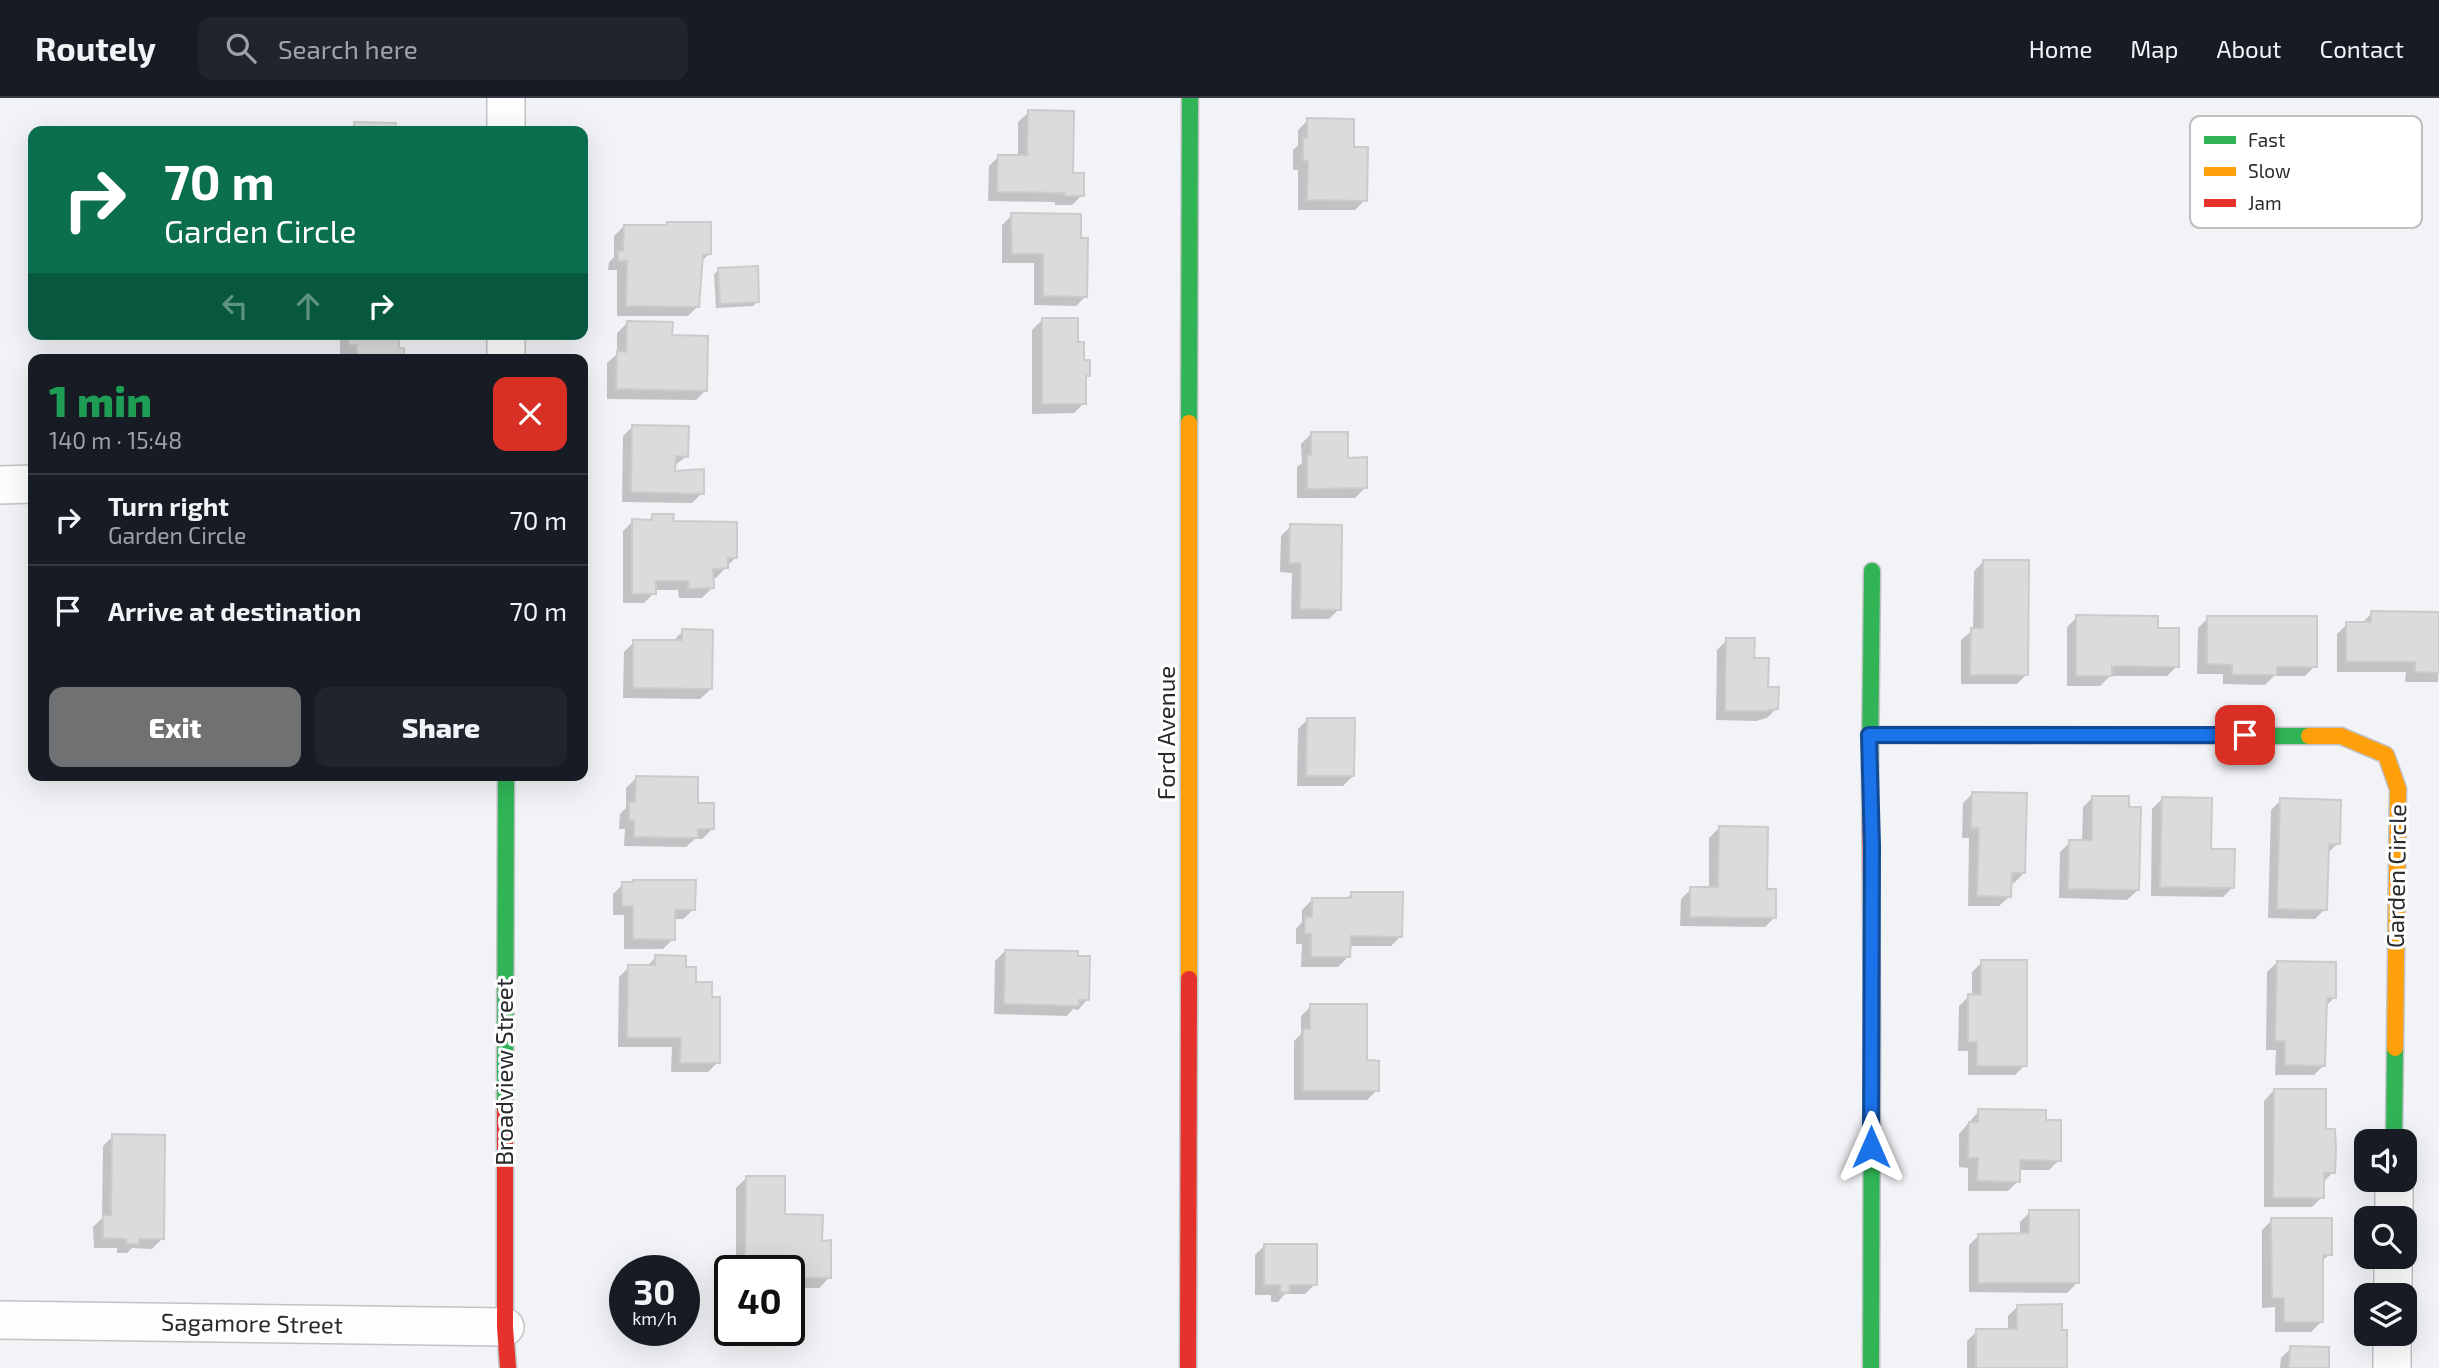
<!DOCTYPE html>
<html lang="en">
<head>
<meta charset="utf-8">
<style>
	:root { --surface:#171b24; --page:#20242c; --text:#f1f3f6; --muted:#9ea1a6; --line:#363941; --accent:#707173 }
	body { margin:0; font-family:"Exo 2",sans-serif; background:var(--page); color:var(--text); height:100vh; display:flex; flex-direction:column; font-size:26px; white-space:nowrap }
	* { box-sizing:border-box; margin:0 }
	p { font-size:23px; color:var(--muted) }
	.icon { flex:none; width:38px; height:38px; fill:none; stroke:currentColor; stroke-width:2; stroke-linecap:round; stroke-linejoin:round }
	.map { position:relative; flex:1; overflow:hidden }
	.side { position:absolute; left:28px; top:256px; width:560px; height:427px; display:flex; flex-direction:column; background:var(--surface); border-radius:14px; box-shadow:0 7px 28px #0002 }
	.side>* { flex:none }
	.banner { position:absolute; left:28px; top:28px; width:560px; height:214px; border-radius:14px; box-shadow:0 7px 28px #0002; background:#0b6e4f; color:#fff; overflow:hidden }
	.tools { position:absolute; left:2354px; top:1031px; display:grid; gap:14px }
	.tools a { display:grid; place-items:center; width:63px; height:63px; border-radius:14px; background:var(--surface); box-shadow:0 7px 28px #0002; font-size:35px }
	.speed { position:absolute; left:609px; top:1157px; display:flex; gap:14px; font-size:35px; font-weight:700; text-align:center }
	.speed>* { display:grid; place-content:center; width:91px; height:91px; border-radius:50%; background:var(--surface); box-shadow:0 7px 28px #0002; line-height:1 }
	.speed small { font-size:18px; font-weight:400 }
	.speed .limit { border:4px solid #111; border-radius:10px; background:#fff; color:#111 }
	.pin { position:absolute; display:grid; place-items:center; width:60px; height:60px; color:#fff; margin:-30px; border-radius:14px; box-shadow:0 4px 10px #0006 }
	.me { position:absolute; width:77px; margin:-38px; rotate:0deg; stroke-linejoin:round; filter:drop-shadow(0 0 5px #0008) }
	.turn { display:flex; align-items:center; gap:24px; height:147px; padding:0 21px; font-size:32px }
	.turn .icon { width:91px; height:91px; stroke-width:2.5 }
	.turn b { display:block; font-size:49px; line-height:60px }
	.lanes { display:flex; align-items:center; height:66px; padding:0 21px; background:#0003; justify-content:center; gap:35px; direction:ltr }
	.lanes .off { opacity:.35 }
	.round { display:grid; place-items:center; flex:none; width:74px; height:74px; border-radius:14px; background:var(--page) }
	.summary { display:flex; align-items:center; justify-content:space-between; height:119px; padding:0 21px }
	h1 { font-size:42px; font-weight:800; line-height:52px; color:#1e9e55 }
	.primary-button { display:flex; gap:14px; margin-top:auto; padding:14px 21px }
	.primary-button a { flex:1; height:80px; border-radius:14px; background:var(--accent); color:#fff; font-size:28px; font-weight:800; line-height:80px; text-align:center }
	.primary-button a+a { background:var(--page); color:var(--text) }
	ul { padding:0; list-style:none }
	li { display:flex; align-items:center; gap:21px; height:91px; padding:0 21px; border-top:2px solid var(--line) }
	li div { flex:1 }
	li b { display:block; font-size:26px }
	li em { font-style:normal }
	header { display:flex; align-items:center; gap:42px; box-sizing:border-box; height:98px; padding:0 35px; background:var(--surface); border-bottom:2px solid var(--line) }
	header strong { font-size:33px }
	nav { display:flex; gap:38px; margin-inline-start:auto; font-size:24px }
	.search { width:490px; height:63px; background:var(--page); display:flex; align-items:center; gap:18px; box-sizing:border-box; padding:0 24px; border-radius:14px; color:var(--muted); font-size:26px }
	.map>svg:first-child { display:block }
	.shadow { fill:#0003 }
	.building { fill:#dcdbdc; stroke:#cbcbcc; stroke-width:2 }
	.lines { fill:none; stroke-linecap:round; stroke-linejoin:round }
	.street-casing { stroke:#c1c2c4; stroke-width:40 }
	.fast-casing { stroke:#c1c2c4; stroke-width:19 }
	.slow-casing { stroke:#c1c2c4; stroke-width:19 }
	.jam-casing { stroke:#c1c2c4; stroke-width:19 }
	.street { stroke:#fdfdfe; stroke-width:37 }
	.fast { stroke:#30b455; stroke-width:16 }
	.slow { stroke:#ff9f0a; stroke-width:16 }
	.jam { stroke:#e5322d; stroke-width:16 }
	.route-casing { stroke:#114b97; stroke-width:18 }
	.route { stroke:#1a73e8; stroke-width:12 }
	.labels { text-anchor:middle; stroke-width:6; stroke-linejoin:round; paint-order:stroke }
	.street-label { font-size:24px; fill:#2a2b2d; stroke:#fff }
	.key { fill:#fff; stroke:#bfbfc0; stroke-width:2 }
	.key-label { font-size:19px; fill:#2a2b2d }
</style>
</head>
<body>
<header>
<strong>Routely</strong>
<div class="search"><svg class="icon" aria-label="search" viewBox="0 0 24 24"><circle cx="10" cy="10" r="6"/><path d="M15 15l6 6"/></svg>Search here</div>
<nav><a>Home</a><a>Map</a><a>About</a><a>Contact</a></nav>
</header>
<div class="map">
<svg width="2439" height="1270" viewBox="0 0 2439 1270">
	<rect width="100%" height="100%" fill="#f1f3f6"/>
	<g class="shadow">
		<path d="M1029,14L1071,76L1082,97L1072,107H1055V104L988,103L989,68L999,58L1018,59V24Z"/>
		<path d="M1308,22L1352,51L1365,102L1355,112H1298V72H1293V52L1298,47V32Z"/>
		<path d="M1012,117L1079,141L1086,198L1076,208L1034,207V165H1002V127Z"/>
		<path d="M624,128L710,155L701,164L698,208L688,218H617V172H608L609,164L614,159V138Z"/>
		<path d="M719,172L757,204L753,208L716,210L714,176Z"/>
		<path d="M1042,222L1083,264L1089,277L1084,282V305L1074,315L1032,316V232Z"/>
		<path d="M627,225L671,239L706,292L696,302L607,301V265L617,256V235Z"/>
		<path d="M343,236H397V252L402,261H347L348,256H340V239Z"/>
		<path d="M633,328L687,358L674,368V375L702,395L692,405L622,404L623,338Z"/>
		<path d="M1311,336L1365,390L1355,400H1297V369L1302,365L1301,346Z"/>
		<path d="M653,418L672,425L736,459L716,480H712V490L702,500H679L678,492H654V495L644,505H623V433L633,423H647Z"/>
		<path d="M1291,428L1339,511L1329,521H1291L1292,475L1280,474L1281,438Z"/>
		<path d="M1984,463L2027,576L2017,586H1961V542L1973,532L1974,473Z"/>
		<path d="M2372,515L2439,516L2438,584H2405L2406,574H2337V536L2347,526H2361Z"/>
		<path d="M2077,519L2156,532L2177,568L2167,578H2110L2100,588H2067V529Z"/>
		<path d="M2208,520L2315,568L2305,578H2274L2265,587L2223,586V576H2197L2198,530Z"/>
		<path d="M683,533L711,591L700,601L623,600L624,554L634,544L673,543Z"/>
		<path d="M1727,542L1753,562L1777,610L1767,620L1756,623L1716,622L1717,552Z"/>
		<path d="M1308,621L1353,678L1343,688H1297L1298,631Z"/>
		<path d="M636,680L696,707L712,731L702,741H695L686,749L624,748L625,731H619L620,716L626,710V690Z"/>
		<path d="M1973,695L2024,775L2014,785H2010V798L1999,808H1968L1969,740H1962L1963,705Z"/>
		<path d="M2093,699L2138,792L2127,802L2059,800L2060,754L2070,744H2082L2083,709Z"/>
		<path d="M2162,701L2210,753L2233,789L2223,799L2151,798L2152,711Z"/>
		<path d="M2281,702L2338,745L2328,755L2325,811L2315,821L2268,820L2271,712Z"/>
		<path d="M1719,730L1765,793L1775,819L1765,829L1680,828L1681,801L1691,791H1709V740Z"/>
		<path d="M634,783L694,811L683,821H673V841L663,851H624V817H613V796L623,786H631Z"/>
		<path d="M1352,795L1401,838L1391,848H1349L1348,859L1338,869H1301L1302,846H1296V831L1302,824V812L1312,802H1345Z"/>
		<path d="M1005,853L1088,901L1078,912L1073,911L1067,918L994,916L995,863Z"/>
		<path d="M656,859L694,885L718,964L708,974H671L672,949H618L619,879L629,869H646Z"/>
		<path d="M1982,864L2025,967L2015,977H1968V953H1958L1959,908L1969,898H1972V874Z"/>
		<path d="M2277,864L2334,900L2325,909L2324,967L2314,977H2275L2276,952H2266L2267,874Z"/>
		<path d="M1311,908L1365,964L1377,992L1367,1002H1294V943L1301,936V918Z"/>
		<path d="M2274,992L2324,1033L2333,1074L2322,1086V1099L2312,1109H2264V1003Z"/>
		<path d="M1979,1013L2044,1024L2059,1062L2049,1072H2019L2018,1083L2008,1093H1968V1070L1959,1069V1036Z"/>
		<path d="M113,1038L162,1141L152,1151L132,1150L127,1155H117V1150H94L93,1129L102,1120L103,1048Z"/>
		<path d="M746,1080L783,1118L820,1145L829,1180L819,1190H789V1172H736V1090Z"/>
		<path d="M2030,1114L2077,1185L2067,1195L1969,1194V1147L1979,1137H2020V1124Z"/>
		<path d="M2272,1122L2330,1156L2321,1164V1224L2311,1234H2275V1209L2262,1210V1132Z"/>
		<path d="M1265,1147L1315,1186L1305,1196H1285L1278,1204H1271V1197H1255V1157Z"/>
		<path d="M2018,1208L2060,1233L2066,1270H1967V1243L1977,1233H2008V1218Z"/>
		<path d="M2291,1250L2327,1270H2280L2281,1260Z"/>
	</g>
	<g class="building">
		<path d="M1028,12L1074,13L1073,75H1084V98H1064V95L997,94L998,57H1027Z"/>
		<path d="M1307,20L1354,21V49H1368L1367,103L1307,102L1308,63H1303V40H1307Z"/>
		<path d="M354,24L396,25L395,33H331L332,30H354Z"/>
		<path d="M1011,115L1081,116V140H1088L1087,199L1043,198V156H1012Z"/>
		<path d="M667,124H711V156L703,157L699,209L626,208L627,163H618V153H623L624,127H667Z"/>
		<path d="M758,168L759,204L720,206L718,170Z"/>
		<path d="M1042,220H1078V244H1084V262H1090V278H1086V306H1042Z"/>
		<path d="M627,223L673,224L672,237L708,238L707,293L616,291L617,253L626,254Z"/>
		<path d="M349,236H399V250H404V261H357V247H349Z"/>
		<path d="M632,327L689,328L688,359L676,358L675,373L704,371V396L631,394Z"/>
		<path d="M1311,334H1348V360L1367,359V390L1307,391V357H1311Z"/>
		<path d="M652,416H674L673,423L737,424V460H728V470L713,471L714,490L688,491V483H656V496H632V421L652,422Z"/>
		<path d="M1290,426L1342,427L1341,512L1300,511L1301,465H1289Z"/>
		<path d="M1983,462H2029L2028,577H1970L1971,530H1983Z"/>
		<path d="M2371,513L2439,514V575L2415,574V564H2346V524H2371Z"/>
		<path d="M2076,517L2158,518V530H2179V569L2112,568V578H2076Z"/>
		<path d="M2207,518H2317V569H2277V577H2232V567L2207,566Z"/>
		<path d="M682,531L713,532L712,591L633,590V542H682Z"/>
		<path d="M1726,540H1755L1754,560H1769L1768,589H1779L1778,611L1768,612V613H1725Z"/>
		<path d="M1307,620H1355L1354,678H1306Z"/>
		<path d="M636,678L698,679V705H714V731H698V740L634,739V722H629V704H635Z"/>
		<path d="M1972,694L2027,695L2025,775H2012L2011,799L1977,798L1979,730H1971Z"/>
		<path d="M2092,698H2129V709H2141L2139,792L2068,791L2069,742H2092Z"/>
		<path d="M2162,699L2212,700L2211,751H2235L2234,790L2160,789Z"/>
		<path d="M2280,700L2341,702L2340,746H2329L2327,812L2277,811Z"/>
		<path d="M1719,728L1768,729L1767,791H1776V820L1690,819V789H1718Z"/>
		<path d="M633,782H696L695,812H675V842L633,841V808H622V784H633Z"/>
		<path d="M1351,794H1403L1402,839L1351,838L1350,859H1311V836H1305V819H1312V800H1351Z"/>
		<path d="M1005,852L1078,853V858H1090L1089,902H1079V908L1004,906Z"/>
		<path d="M655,857L686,858V869H696V884H712V899H720V965H680L681,940H627L628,867H655Z"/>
		<path d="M1981,862H2027V968H1977V944H1968V896L1981,897Z"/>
		<path d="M2277,863L2336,864V900H2327L2325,968L2285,967V943H2275Z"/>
		<path d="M1310,906H1367V962L1379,963V993H1303V931H1310Z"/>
		<path d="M2274,991H2326V1031H2335L2336,1050L2335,1075H2324V1100H2273Z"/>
		<path d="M1978,1011L2046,1012V1022H2061V1063L2020,1062V1084L1977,1083L1978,1060H1968L1969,1024H1978Z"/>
		<path d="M112,1036L165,1037L164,1141H139V1146H127L126,1141L103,1140V1117H111Z"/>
		<path d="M746,1078H785V1116L823,1117L822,1143L831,1142V1180H797V1185H789V1172H745Z"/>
		<path d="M2029,1112H2079V1185H1978V1136L2029,1135Z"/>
		<path d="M2271,1120H2332V1157H2323V1224H2284V1200H2272Z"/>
		<path d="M1264,1146H1317V1187H1290L1289,1195L1280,1194V1187H1264Z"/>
		<path d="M2062,1206V1232H2067V1270H1976V1231H2017V1207Z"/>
		<path d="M2290,1248L2329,1249V1270H2289Z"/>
	</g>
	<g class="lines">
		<g class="street-casing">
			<g id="street">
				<path d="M506,33V0"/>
				<path d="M506,236V261"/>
				<path d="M0,387L33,386"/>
				<path d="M2394,1120V1082"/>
				<path d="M2393,1197V1158"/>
				<path d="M0,1222L505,1229"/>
				<path d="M2392,1270V1236"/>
			</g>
		</g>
		<g class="fast-casing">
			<g id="fast">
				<path d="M1189,325L1190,0"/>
				<path d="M1869,637L2309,638"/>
				<path d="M1870,668L1872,473"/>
				<path d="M505,1013L506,677"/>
				<path d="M2394,1043L2395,950"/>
				<path d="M1871,1270L1872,927"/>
			</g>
		</g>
		<g class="slow-casing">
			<g id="slow">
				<path d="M2309,638H2341L2386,657L2398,691L2395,950"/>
				<path d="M1189,881V325"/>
			</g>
		</g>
		<g class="jam-casing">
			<g id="jam">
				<path d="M1870,668L1872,927"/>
				<path d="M505,1013V1229L508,1270"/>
				<path d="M1188,1270L1189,881"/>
			</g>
		</g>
		<use href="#street" class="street"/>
		<use href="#fast" class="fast"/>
		<use href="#slow" class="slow"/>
		<use href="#jam" class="jam"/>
	</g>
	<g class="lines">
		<g class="route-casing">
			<path id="route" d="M1871,1049L1872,748L1869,637H2245"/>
		</g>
		<use href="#route" class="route"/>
	</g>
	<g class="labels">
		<g class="street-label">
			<text transform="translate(1167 635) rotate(-90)" y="8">Ford Avenue</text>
			<text transform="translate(2397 778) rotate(-89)" y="8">Garden Circle</text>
			<text transform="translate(505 974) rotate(-90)" y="8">Broadview Street</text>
			<text transform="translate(252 1226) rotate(1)" y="8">Sagamore Street</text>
		</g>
	</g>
	<rect x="2190" y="18" width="232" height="112" rx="10" class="key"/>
	<rect x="2204" y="38" width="32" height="8" fill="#30b455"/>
	<rect x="2204" y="69" width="32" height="9" fill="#ff9f0a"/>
	<rect x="2204" y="101" width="32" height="8" fill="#e5322d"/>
	<g class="key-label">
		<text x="2248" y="49">Fast</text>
		<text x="2248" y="80">Slow</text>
		<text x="2248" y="112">Jam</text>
	</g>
</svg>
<div class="tools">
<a><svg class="icon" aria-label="sound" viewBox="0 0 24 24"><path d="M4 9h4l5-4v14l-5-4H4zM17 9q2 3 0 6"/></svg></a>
<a><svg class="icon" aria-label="search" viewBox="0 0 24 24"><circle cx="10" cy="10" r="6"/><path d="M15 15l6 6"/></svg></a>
<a><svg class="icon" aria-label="layers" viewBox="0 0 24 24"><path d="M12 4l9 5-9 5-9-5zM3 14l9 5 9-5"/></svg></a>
</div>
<div class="speed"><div>30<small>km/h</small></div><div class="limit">40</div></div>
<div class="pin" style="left:2245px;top:637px;background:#d93025"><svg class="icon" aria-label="arrive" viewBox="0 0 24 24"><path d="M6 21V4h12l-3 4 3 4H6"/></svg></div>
<svg class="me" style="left:1871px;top:1049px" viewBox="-20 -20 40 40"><path d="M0-17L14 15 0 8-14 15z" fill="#1a73e8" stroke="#fff" stroke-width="4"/></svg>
<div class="banner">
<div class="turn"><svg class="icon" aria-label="right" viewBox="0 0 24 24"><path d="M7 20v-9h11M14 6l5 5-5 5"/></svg><div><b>70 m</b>Garden Circle</div></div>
<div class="lanes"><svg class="icon off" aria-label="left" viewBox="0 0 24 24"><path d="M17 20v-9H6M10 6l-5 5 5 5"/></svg><svg class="icon off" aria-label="ahead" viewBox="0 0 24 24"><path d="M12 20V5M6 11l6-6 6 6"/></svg><svg class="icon" aria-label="right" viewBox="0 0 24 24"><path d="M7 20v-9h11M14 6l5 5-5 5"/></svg></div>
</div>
<section class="side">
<div class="summary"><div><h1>1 min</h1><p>140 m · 15:48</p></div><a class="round" style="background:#d93025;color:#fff"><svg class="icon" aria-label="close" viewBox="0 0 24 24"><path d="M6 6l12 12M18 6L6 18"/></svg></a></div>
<ul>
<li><svg class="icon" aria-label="right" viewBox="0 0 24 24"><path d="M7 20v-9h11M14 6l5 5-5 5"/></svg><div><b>Turn right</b><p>Garden Circle</p></div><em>70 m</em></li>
<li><svg class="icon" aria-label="arrive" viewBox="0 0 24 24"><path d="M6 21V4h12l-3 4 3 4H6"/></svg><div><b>Arrive at destination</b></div><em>70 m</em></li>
</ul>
<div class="primary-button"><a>Exit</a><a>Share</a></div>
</section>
</div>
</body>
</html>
